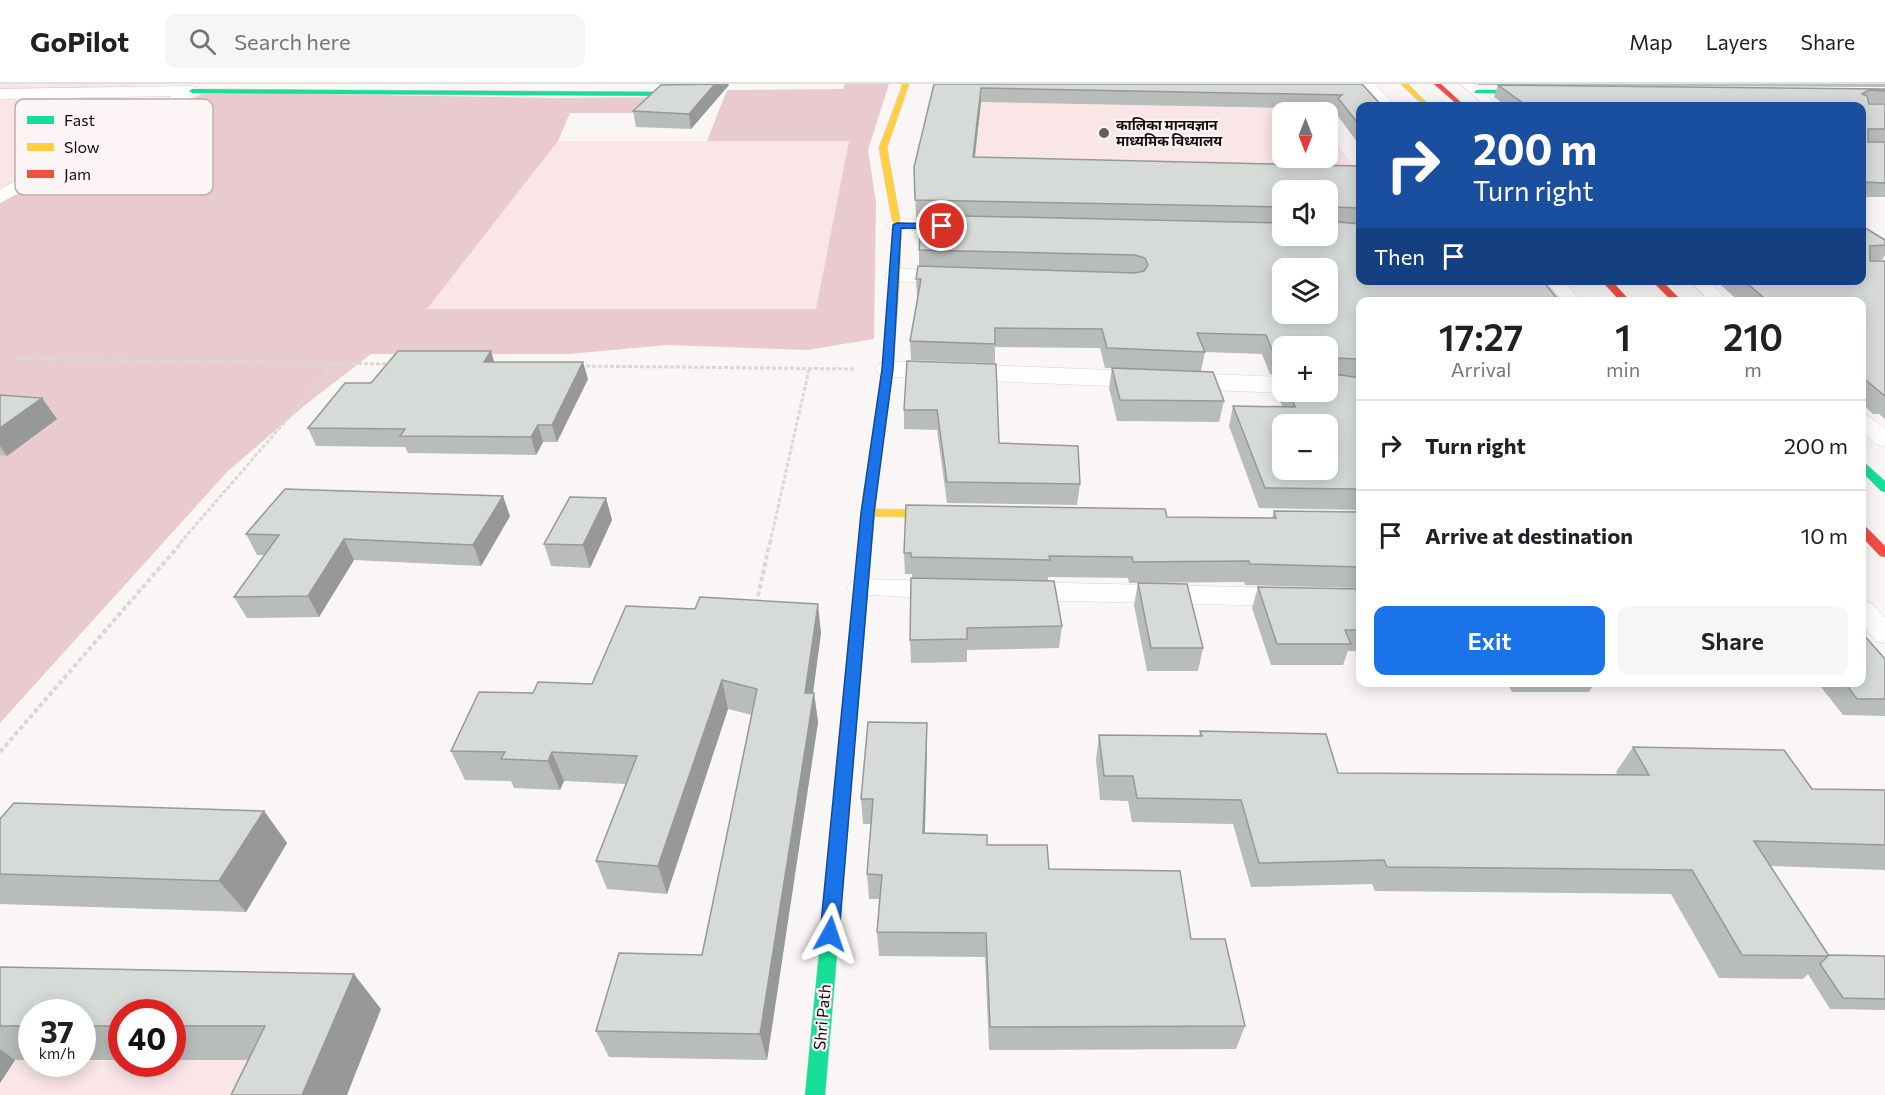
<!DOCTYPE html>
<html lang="en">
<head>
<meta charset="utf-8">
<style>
	:root { --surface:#fff; --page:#f6f6f6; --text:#202124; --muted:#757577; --line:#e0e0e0; --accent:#1a73e8 }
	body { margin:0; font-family:Commissioner,"Noto Sans Devanagari",sans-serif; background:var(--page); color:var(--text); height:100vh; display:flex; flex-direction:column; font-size:22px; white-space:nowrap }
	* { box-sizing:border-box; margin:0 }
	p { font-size:20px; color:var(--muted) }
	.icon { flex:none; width:33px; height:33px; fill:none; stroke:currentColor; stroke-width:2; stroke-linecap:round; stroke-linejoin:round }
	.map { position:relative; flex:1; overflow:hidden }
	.sheet { position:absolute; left:1356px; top:213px; width:510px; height:390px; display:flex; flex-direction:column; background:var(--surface); border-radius:12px; box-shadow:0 3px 15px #0003 }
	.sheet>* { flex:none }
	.hud { position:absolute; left:1356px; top:18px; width:510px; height:183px; border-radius:12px; box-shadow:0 3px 15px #0003; background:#1a4fa0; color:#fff; overflow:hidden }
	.needle { width:39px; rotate:180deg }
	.tools { position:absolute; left:1272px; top:18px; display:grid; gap:12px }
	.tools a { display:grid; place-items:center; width:66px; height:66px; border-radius:12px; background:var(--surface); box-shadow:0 3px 15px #0003; font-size:30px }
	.speed { position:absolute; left:18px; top:915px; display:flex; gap:12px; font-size:30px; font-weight:700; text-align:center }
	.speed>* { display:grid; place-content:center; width:78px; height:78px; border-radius:50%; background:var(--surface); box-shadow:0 3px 15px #0003; line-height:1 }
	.speed small { font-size:15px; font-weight:400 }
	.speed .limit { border:9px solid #d22; background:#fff; color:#111 }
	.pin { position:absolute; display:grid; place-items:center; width:51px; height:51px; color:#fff; margin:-26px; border:3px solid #fff; border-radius:50%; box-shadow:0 2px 6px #0007 }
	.me { position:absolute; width:66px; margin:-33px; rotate:5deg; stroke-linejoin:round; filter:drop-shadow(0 0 4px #0008) }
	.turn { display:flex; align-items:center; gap:21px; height:126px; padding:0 18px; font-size:27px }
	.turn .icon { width:78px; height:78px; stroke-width:2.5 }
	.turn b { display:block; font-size:42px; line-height:51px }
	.then { display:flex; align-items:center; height:57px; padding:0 18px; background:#0003; gap:12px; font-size:22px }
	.eta { display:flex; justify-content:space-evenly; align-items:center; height:102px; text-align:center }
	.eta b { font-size:36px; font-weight:600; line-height:42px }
	.action { display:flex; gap:12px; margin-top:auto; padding:12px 18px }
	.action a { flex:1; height:69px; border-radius:12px; background:var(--accent); color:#fff; font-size:24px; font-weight:600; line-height:69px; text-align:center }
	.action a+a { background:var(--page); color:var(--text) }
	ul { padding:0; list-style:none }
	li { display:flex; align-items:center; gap:18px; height:90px; padding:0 18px; border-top:2px solid var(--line) }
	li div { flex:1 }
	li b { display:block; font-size:22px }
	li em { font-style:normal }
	header { display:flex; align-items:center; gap:36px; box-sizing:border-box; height:84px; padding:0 30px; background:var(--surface); border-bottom:2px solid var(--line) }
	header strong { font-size:28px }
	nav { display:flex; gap:33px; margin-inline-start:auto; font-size:21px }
	.search { width:420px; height:54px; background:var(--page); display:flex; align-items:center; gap:15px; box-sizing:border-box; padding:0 21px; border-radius:12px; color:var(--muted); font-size:22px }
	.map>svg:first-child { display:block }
	.green { fill:#fae5e7 }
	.forest { fill:#e9cbcf }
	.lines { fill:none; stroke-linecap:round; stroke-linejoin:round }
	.lane-casing { stroke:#d9ced0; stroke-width:1 }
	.street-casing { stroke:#d9ced0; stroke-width:1 }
	.fast-casing { stroke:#d9ced0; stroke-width:1 }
	.slow-casing { stroke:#d9ced0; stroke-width:1 }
	.jam-casing { stroke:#d9ced0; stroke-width:1 }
	.path-far1 { stroke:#dad7d8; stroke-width:3; stroke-dasharray:4 2; stroke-linecap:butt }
	.path { stroke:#dad7d8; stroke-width:4; stroke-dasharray:4.5 3; stroke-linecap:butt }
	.lane { fill:#fefefe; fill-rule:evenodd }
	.street { fill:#fefefe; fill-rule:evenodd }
	.fast { fill:#16e098; fill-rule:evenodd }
	.slow { fill:#ffcf43; fill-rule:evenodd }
	.jam { fill:#f24e42; fill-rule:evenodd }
	.wall { fill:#b8bcba; fill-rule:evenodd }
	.shaded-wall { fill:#969997 }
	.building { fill:#d6dbd8; stroke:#969997; stroke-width:1.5; fill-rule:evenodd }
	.route { fill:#1a73e8; stroke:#114b97; stroke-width:1.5 }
	.poi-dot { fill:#675d5e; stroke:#fdf4f5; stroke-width:2 }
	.labels { text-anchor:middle; stroke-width:4.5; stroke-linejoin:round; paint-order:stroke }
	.far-poi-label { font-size:14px; font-weight:bold; fill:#170a0c; stroke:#fdf4f5; text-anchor:start }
	.street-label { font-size:16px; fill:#170a0c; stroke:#fdf4f5 }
	.key { fill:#fdf4f5; stroke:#b8aeaf; stroke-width:1.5 }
	.key-label { font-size:16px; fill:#170a0c }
</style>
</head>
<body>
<header>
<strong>GoPilot</strong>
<div class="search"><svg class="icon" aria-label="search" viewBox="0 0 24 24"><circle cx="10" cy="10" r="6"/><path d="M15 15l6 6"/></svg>Search here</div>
<nav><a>Map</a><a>Layers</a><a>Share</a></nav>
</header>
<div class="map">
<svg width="1885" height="1011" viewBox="0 0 1885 1011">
	<rect width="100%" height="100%" fill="#fbf6f6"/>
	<g class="green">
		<path d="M0,0H178L0,6Z"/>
		<path d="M162,14L59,78L0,107V15Z"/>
		<path d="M981,18L1309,25L1312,28H1282V74H1328V48L1360,90V97L973,88Z"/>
		<path d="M558,57H849L817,225L426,226Z"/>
		<path d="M15,976H31L32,980L121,976L122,980H172L173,976H297L281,1011H0V999Z"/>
	</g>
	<path class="forest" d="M845,0H889L868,66L876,118L874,255L807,266L667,261L569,270H371L305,321L228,387L0,639V119L205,8L555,14L690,13L683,29H570L558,57L427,225H816L849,57H707L727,6L843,5Z"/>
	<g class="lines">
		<g class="lane-casing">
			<g id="lane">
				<path d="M1362,0H1375L1395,22H1383Z"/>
				<path d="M1460,0H1473L1499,22H1486Z"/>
				<path d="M1545,196H1563L1581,218H1563Z"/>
				<path d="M1689,196H1708L1729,218H1710Z"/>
				<path d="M1862,330L1869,332L1885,345V362L1877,361L1862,347Z"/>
				<path d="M860,495L946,497L955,500L959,506L955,512L946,515L851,510L847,504L851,498Z"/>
				<path d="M1022,498L1288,504L1297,507L1301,513L1297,519L1288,522L1022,516L1013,513L1009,507L1013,501Z"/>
				<path d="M1862,516L1871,519L1885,533V559L1876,557L1862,541Z"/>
			</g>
		</g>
		<g class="street-casing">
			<g id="street">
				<path d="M192,2L197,4L200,7L197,10L120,57L0,119V105L108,49L172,12L0,15V5Z"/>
				<path d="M897,135L966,136L973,138L976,142L973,146L966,148L890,145L887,141L890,137Z"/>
				<path d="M896,185L960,186L968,188L971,193L968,198L960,200L888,197L885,192L888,187Z"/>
				<path d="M888,277L1282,293V308H1287L1282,309L888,293L879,290L875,285L879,280Z"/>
			</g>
		</g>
		<g class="fast-casing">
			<g id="fast">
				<path d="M682,0H688L680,12L192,9L189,7L192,5L678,8Z"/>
				<path d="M1476,6H1540L1543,8L1540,10L1474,9Z"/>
				<path d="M1862,378L1866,380L1885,397V408L1881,407L1862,388Z"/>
				<path d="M871,398L877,402L825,1011H805L865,402Z"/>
			</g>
		</g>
		<g class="slow-casing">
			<g id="slow">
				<path d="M903,0H909L887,64L901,141L900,192L893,285L877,402L871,406L865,402L883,285L892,192L893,141L879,64Z"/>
				<path d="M1401,0H1408L1430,22H1424Z"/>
				<path d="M867,425L949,426L955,430L949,434L863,432L861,429Z"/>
			</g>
		</g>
		<g class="jam-casing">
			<g id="jam">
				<path d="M1434,0H1441L1465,22H1459Z"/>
				<path d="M1601,196H1611L1631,218H1621Z"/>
				<path d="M1651,196H1661L1683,218H1673Z"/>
				<path d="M1862,442L1866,443L1885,462V473L1880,472L1862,453Z"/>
			</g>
		</g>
		<g class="path-far1">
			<path d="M16,275L392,280"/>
			<path d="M580,282L854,285"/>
			<path d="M180,459L335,280"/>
			<path d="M770,459L809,285"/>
		</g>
		<g class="path">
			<path d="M758,512L770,458"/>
			<path d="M0,668L182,458"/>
		</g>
		<use href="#lane" class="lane"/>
		<use href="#street" class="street"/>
		<use href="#fast" class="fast"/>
		<use href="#slow" class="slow"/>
		<use href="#jam" class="jam"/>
	</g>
	<g class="wall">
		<path d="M934,0H1362L1360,22V62L1335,28V25L981,18L975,73L1360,82V426L1259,424L1229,342L1233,322H1282L1278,311L1282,293L1270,290L1262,270L1205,268L1201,287L1224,317L1219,338L1117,337L1109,304L1112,284H1105L1100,264L995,263V279L911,276L910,257L918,213H917L916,195L919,182V166L922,133H916L914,83ZM1282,106L1328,152H1282ZM1057,187L1133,189H1135ZM1282,262L1328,308H1282Z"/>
		<path d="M1478,0H1885V3L1477,1Z"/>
		<path d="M729,1L691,45L636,43L633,27Z"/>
		<path d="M1498,1L1885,5V19H1869V20H1885V113H1862V22H1506L1494,13Z"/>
		<path d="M1862,142L1885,156V171L1882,176L1870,177H1885V335L1879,330H1873L1862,320V218H1740L1715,196H1862Z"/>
		<path d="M907,277L999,359L1080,400L1077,421L947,419L937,346L904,345V326Z"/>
		<path d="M494,278L588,295L557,358H543L536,371L408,369L405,363L316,362L308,344L371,299Z"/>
		<path d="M0,311L57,335L7,372L0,371Z"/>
		<path d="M606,414L612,436L590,484L551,482L544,460Z"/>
		<path d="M1274,427L1360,428V504L1245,501L1244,498L1129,499L1128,494L1048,493V497L1062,542L1059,564L967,566V578L911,579L910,556L912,490H905L904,469L1167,433L1272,434Z"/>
		<path d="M510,432L481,482L354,476L319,533L247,534L234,513L265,471H257L246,450Z"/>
		<path d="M1138,499L1203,564L1198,587H1147L1134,521Z"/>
		<path d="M1258,503L1360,505V567H1348L1343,581H1271L1252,524Z"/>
		<path d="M821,549L813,609H814L818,638L767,976L609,973L596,947L702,871L752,631L728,625L667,810L607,805L596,777L626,700L564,697L560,706L514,704L511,697L465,696L451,667L533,609L592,600Z"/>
		<path d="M1885,575V632L1843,631L1817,598H1862Z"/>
		<path d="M1507,598H1595L1589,608H1512Z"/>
		<path d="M1200,647L1338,689L1617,690L1616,688L1633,663L1812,705L1885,706V787L1884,786L1770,782L1829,871L1885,872V926L1830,925L1808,890L1803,895L1719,894L1671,810L1375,807L1372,800L1251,803L1233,740L1132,738L1128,717L1100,716L1096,676L1099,651L1199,652Z"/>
		<path d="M927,665L925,749L987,761L1049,785L1191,855L1245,942L1236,965L989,966L985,873L879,872L877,848L879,815H869L867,790L871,740H863L861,715Z"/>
		<path d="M264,727L287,759L246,828L0,820V735Z"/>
		<path d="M0,883L381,925L248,976H172V928H122V976H82V928H32V976H15L0,999Z"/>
	</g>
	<g class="shaded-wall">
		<path d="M715,0H728L729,1L691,45L689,30Z"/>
		<path d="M981,4V18L973,88V73Z"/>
		<path d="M491,267L496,284L484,278Z"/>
		<path d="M583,278L588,295L557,358L552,341Z"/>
		<path d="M42,314L57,335L7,372L0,362V344Z"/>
		<path d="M538,341L543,358L536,371L531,353Z"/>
		<path d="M503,412L510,432L481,482L473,461Z"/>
		<path d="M606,414L612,436L590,484L583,461Z"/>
		<path d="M344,455L354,476L319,533L308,512Z"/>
		<path d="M818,520L821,549L809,638L805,609Z"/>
		<path d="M722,596L728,625L667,810L658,782Z"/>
		<path d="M814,609L818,638L767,976L760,950Z"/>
		<path d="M927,639V665L924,774L923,749Z"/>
		<path d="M552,668L564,697L560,706L548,677Z"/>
		<path d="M264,727L287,759L246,828L219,797Z"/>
		<path d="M354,890L381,925L347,1011H302Z"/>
		<path d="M0,965L15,976L0,999Z"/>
	</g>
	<g class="building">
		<path d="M715,0L689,30L633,27L661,1Z"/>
		<path d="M934,0H1362L1382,22H1360V42L1338,14L1342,11L981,4L973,73L1360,82V124L1332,123L1330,133H1328V106H1282V123L915,116L914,83Z"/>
		<path d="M1498,1L1885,5V7L1869,6L1862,10L1867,12L1869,20H1885V45H1868V58H1885V99L1862,98V22H1527Z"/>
		<path d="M922,131L1282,139V152H1328V137L1360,140V196H1542L1560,218H1360V275L1333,274L1331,286L1328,287V262H1282V273L1274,271L1266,251L1197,249L1205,268L1107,264L1102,245L995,244V260L910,257L921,195H916L918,182L1135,189L1144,187L1148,181L1145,174L1135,171L919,166ZM1282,184H1328V230H1282Z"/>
		<path d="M1862,142L1885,156V161L1870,162V177H1885V312L1862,293V218H1769L1743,196H1862Z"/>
		<path d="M398,267H491L484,278H583L552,341H538L531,353L400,352L405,345L308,344L345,299H371Z"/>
		<path d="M907,277L996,280L999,359L1078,362L1080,400L947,398L937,326H904Z"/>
		<path d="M1112,284L1213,288L1224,317L1120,316Z"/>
		<path d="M1328,289L1360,294V405L1265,404L1233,322L1295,323L1289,308H1328ZM1282,340H1328V386H1282Z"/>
		<path d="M0,311L42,314L0,344Z"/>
		<path d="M285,405L503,412L473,461L344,455L308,512L234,513L279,451L246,450Z"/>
		<path d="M570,413L606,414L583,461L544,460Z"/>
		<path d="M906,421L1165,425L1167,433L1276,434L1274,427L1360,428V483L1250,480L1249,477L1133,478L1132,473L1049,472L1050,476L911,473V469H904Z"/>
		<path d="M911,494L1054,497L1062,542L967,544V555L910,556Z"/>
		<path d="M1138,499L1187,500L1203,564H1151Z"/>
		<path d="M1258,503L1360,505V546H1345L1351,560H1277Z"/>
		<path d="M700,513L818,520L805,609H814L760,950L596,947L619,869L702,871L757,605L722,596L658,782L596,777L637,672L552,668L548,677L501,675L505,668L451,667L479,608L533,609L538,598L592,600L626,522L695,525Z"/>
		<path d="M1862,549L1885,575V615H1857L1844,598H1862Z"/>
		<path d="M868,638L927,639L923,749L987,751V761H1047L1049,785L1180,787L1191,855H1225L1245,942L990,943L986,849L877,848L882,791L867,790L873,715H861Z"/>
		<path d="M1200,647L1326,650L1338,689L1649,691L1633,663L1784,666L1812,705L1885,706V761L1754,757L1829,872L1742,871L1692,786L1387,783L1384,776L1259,779L1241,716L1137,714L1133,692H1104L1099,651L1202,652Z"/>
		<path d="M14,719L264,727L219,797L0,790V735Z"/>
		<path d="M1829,871L1885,872V915L1843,914L1820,880Z"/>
		<path d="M0,883L354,890L302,1011H231L265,942H172V928H122V942H82V928H32V942H0Z"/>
	</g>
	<path class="route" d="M897,139L942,140L946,142L942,145L901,144L893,285L874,429L839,850L836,856L830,858L823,856L820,850L861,429L882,285L893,141Z"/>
	<circle class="poi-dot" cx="1104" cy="49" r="6"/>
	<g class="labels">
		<g class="far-poi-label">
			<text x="1116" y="46">कालिका मानवज्ञान<tspan x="1116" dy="16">माध्यमिक विध्यालय</tspan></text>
		</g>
		<g class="street-label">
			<text transform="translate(822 933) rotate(-85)" y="6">Shri Path</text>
		</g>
	</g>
	<rect x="15" y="15" width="198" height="96" rx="9" class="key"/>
	<rect x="27" y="32" width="27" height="8" fill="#16e098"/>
	<rect x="27" y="59" width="27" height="8" fill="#ffcf43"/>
	<rect x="27" y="86" width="27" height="8" fill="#f24e42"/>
	<g class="key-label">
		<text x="64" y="42">Fast</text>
		<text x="64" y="69">Slow</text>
		<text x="64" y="96">Jam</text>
	</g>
</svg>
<div class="tools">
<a><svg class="needle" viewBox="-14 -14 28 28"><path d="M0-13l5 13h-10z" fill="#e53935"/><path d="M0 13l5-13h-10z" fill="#757577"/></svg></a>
<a><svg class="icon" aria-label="sound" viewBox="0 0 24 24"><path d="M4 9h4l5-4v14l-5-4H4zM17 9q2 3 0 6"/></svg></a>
<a><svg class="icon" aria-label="layers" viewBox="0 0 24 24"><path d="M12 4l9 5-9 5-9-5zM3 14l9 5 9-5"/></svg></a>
<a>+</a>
<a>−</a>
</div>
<div class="speed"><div>37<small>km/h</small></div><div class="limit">40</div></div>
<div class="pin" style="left:942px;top:142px;background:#d93025"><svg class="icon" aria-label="arrive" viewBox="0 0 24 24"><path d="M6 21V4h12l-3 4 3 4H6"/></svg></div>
<svg class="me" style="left:830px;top:850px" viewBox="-20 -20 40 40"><path d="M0-17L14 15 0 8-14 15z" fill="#1a73e8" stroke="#fff" stroke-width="4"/></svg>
<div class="hud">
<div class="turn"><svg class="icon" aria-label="right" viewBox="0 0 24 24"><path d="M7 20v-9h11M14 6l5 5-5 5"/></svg><div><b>200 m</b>Turn right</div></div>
<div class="then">Then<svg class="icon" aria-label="arrive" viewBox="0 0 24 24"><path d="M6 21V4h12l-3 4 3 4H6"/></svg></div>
</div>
<section class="sheet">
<div class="eta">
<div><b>17:27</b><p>Arrival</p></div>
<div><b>1</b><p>min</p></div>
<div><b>210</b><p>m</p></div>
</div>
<ul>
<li><svg class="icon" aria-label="right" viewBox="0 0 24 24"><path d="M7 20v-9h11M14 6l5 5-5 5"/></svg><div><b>Turn right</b></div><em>200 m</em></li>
<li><svg class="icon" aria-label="arrive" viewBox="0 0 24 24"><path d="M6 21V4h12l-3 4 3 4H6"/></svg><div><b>Arrive at destination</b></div><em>10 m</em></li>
</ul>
<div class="action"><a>Exit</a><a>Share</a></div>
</section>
</div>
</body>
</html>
